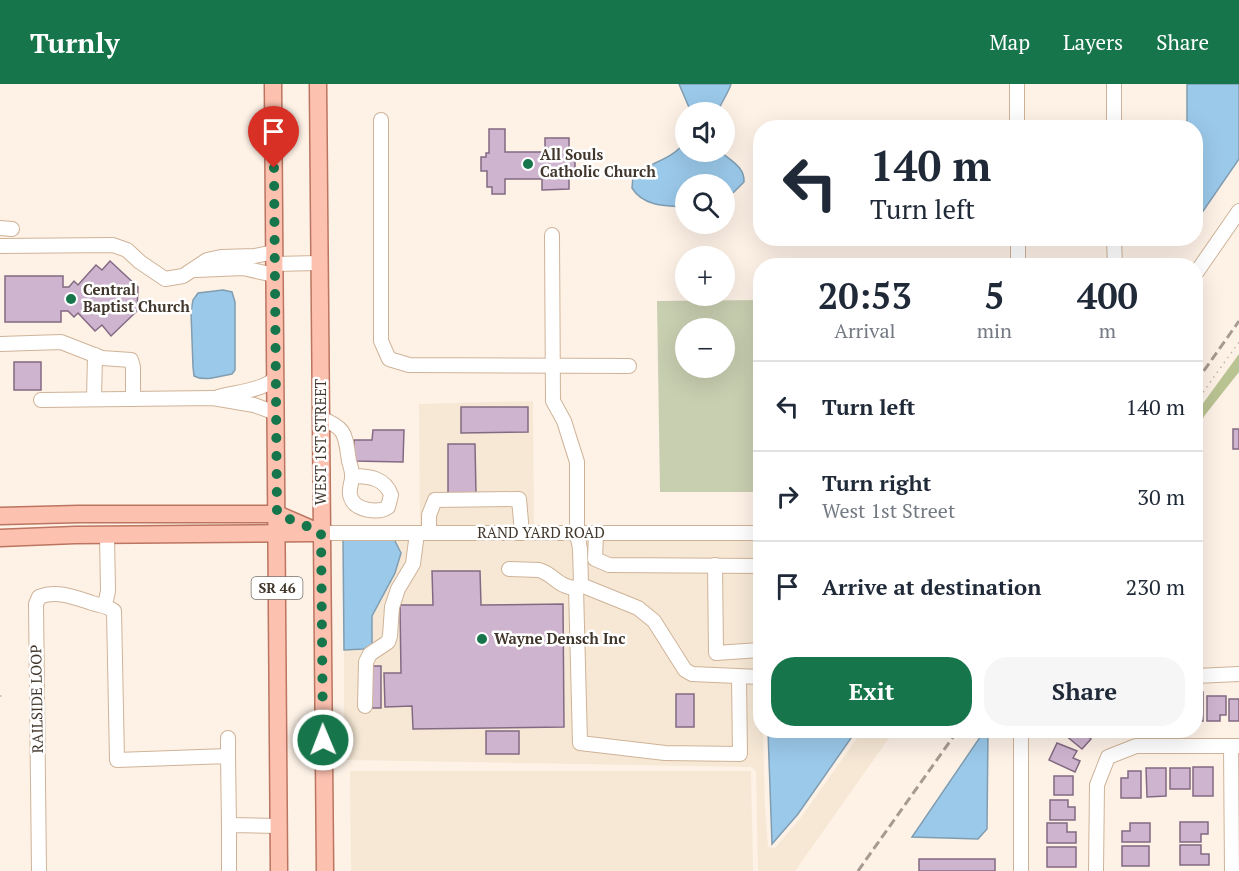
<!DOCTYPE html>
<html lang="en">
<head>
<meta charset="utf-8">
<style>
	:root { --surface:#fff; --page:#f6f6f7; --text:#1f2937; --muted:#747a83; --line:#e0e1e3; --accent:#17754b }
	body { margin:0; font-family:"PT Serif",serif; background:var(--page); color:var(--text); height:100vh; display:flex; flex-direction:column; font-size:22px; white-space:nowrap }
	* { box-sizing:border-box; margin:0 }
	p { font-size:20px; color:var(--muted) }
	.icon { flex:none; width:33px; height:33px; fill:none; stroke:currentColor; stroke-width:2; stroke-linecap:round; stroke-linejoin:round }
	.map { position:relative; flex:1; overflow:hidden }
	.side { position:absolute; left:753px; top:174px; width:450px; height:480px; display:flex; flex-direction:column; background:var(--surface); border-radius:24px; box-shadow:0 6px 24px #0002 }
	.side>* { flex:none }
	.top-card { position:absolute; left:753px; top:36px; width:450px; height:126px; border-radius:24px; box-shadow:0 6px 24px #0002; background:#fff; color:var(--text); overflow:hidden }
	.fabs { position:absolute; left:675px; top:18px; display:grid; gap:12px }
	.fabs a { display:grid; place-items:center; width:60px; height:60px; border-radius:50%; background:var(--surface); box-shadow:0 6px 24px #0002; font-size:30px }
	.pin { position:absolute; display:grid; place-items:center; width:51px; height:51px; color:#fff; margin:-62px -26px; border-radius:50% 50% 50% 0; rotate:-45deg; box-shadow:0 0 6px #0007 }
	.pin .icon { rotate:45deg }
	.me { position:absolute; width:66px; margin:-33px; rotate:359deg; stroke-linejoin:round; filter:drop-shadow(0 0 4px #0008) }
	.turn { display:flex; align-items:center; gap:21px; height:126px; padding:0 18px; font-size:27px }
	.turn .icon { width:78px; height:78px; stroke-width:2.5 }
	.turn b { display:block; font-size:42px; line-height:51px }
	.eta { display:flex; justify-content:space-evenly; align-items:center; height:102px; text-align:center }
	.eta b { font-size:36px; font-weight:800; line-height:42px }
	.action { display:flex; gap:12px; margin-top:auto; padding:12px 18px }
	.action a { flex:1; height:69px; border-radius:24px; background:var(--accent); color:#fff; font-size:24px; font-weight:800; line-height:69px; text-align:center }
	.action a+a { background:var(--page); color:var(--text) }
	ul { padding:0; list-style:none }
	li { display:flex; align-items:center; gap:18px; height:90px; padding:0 18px; border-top:2px solid var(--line) }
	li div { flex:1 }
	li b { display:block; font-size:22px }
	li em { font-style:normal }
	header { display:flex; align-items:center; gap:36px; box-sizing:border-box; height:84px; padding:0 30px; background:var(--accent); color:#fff }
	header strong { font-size:28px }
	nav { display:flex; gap:33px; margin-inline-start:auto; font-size:21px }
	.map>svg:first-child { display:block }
	.commercial { fill:#f6e8d5 }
	.green { fill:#c8ceb0; fill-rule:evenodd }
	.forest { fill:#bac392 }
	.water { fill:#9bc9ea; stroke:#809db1; stroke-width:1.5 }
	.building { fill:#cfb4cf; stroke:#836a83; stroke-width:1.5 }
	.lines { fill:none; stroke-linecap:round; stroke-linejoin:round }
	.minor-casing { stroke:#cfb398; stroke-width:16 }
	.major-casing { stroke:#bb7560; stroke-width:19 }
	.path { stroke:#c3b7ac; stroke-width:1.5; stroke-dasharray:1.5 4.5; stroke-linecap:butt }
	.minor { stroke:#fff; stroke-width:14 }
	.major { stroke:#fdc1b0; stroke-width:16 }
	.rail { stroke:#a69b90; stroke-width:3; stroke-dasharray:9 4.5; stroke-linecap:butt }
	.route { stroke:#17754b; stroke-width:10; stroke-dasharray:0 18 }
	.poi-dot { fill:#17754b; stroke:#fff; stroke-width:2 }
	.labels { text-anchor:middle; stroke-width:5; stroke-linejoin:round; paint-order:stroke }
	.shield { fill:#fff; stroke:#7a726b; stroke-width:1.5 }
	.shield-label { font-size:14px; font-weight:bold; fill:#41362b }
	.poi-label { font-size:15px; font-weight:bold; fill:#41362b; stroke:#fff; text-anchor:start }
	.street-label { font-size:15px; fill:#41362b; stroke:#fff }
</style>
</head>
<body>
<header>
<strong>Turnly</strong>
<nav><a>Map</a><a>Layers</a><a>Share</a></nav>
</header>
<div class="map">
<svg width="1239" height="787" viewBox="0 0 1239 787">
	<rect width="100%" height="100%" fill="#fef2e7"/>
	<g class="commercial">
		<path d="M533,317L534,453H760V646L763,647L765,725L768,763L775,764L802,732L862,647H894L795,787H758L756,687L751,683L344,676V566L364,565L373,547L372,532L380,514L393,453H420L419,320Z"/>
		<path d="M350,687H751L753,787H351Z"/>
	</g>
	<path class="green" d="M760,216V408H660L657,217ZM686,244H724V284H686Z"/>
	<path class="forest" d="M1239,270V288L1205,331L1196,347V329Z"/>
	<g class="water">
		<path d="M679,0H731C728,10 721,18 718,28H691Z"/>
		<path d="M1187,0H1239V75L1197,136L1196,44L1187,43Z"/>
		<path d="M685,58L686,68H721C731,77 745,83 744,98L734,108L725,114L724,100H686L685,123C665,122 643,122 632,104L633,92C650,78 672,76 685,58Z"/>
		<path d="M223,206L232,208L235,218V286L232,290C220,292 205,298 194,292L193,283L191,228L193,216L198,209Z"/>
		<path d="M393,453L401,469L395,489L372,532V561L364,565L344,566L343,454Z"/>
		<path d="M985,646L988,647L987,745L978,755L912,753Z"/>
		<path d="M768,647H856L798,730L772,760Z"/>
	</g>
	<g class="building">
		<path d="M489,45H505V68H545V54H569V68H575V93H569V105L542,106V95H505V110H492V103H487V87H481V73H486V69H489Z"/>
		<path d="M110,177L138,203L137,227L111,252L102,241L95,247L78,229L74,233L68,227H61V238H5V192H63V203H69L74,197L78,201L96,181L102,186Z"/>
		<rect x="14" y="278" width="27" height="28"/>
		<path d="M461,323H528V348L461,349Z"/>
		<rect x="1233" y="345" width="6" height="20"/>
		<path d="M373,346H404L403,378L354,377V356H372Z"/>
		<path d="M448,360H475L476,410H448Z"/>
		<path d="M432,487H480L481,521L563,520L564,643L413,645L412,622L385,623L384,589H401L400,521H433Z"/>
		<rect x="372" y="582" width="9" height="42"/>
		<rect x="1196" y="608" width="7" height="29"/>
		<rect x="676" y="610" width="18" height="33"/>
		<path d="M1207,612H1226V631H1220V637H1207Z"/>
		<rect x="1229" y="615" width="10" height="22"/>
		<path d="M1059,646H1089L1086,650L1091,655L1082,665Z"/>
		<rect x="486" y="647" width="33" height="23"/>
		<path d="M1057,659L1077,667L1073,674L1080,677L1075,688L1049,676Z"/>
		<rect x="1193" y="683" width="20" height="29"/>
		<path d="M1146,684H1166V712L1147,713Z"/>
		<rect x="1170" y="684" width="20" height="21"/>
		<path d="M1128,687H1141V714H1121V694H1128Z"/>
		<rect x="1054" y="692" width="19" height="19"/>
		<path d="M1050,716H1068V723H1075V736H1050Z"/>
		<path d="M1180,738H1208V750H1201V758H1180Z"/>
		<path d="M1047,739H1067V748H1076V759H1047Z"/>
		<path d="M1130,739H1150V758H1122V747H1130Z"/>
		<path d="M1180,761H1201V770H1209V781H1180Z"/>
		<rect x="1122" y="762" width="27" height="20"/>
		<rect x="1047" y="763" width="29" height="20"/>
		<rect x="919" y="775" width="76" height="12"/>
	</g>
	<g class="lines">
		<g class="minor-casing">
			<g id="minor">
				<path d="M1017,0V44"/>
				<path d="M1114,0V44"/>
				<path d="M381,36V257L389,275L409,281L629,282"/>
				<path d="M0,144L12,145"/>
				<path d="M1018,154V182"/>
				<path d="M1114,154L1115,182"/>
				<path d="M0,162L113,161L127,166L140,178L165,195L183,192L207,176L221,173L255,172L274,168"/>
				<path d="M274,180L319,179"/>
				<path d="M196,186L243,184L274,191"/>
				<path d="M1196,189L1239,127"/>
				<path d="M0,260L61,258L102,274L131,276L133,283V315"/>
				<path d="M218,313C236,308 260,307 275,295"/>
				<path d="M94,315L95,271"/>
				<path d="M41,316L213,314L254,321L276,329"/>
				<path d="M320,334C347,344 345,351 349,377C350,381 352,386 352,391C353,398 347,406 351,414C355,426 378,430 388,423L391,411C385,394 369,392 353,392"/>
				<path d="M321,449H760"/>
				<path d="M429,449V431L435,416L519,415L522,449"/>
				<path d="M596,449L595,475L609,481L760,482"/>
				<path d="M715,481L716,569L760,566"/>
				<path d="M509,485L539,486C554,490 557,503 576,504L581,501L580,465L577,449V378L564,337L553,317L552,151"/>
				<path d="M581,501L638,524L654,537L685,586L692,590L760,593"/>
				<path d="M576,504L580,659L665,669L740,670L739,593"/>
				<path d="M105,521L108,507L107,451"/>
				<path d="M1196,592L1239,590"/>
				<path d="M365,622L366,578L370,570L388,558L390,552L392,523L398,505L413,480L417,449"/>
				<path d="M228,654V672"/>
				<path d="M1231,662L1232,787"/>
				<path d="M39,787L36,520L39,513C57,506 74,513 92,519C101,522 106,521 114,527L117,676L228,672L229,741"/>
				<path d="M229,787V741L278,742"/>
				<path d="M1021,787V646"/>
				<path d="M1096,787L1097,701L1108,673L1136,662H1239"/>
			</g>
		</g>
		<g class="major-casing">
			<g id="major">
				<path d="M273,0L279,787"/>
				<path d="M318,0L325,787"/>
				<path d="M0,432L79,430H277L321,449"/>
				<path d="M0,454L75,451L314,449"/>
			</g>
		</g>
		<g class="path">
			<path d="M1196,318L1239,258"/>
			<path d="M0,612H3"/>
		</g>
		<use href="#minor" class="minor"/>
		<use href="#major" class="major"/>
		<g class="rail">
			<path d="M1196,298L1239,237"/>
			<path d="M858,787L958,646"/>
		</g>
	</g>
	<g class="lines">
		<path class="route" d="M274,84L277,430L321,448L323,656"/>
	</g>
	<g class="poi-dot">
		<circle cx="528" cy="80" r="6"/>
		<circle cx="71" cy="215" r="6"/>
		<circle cx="482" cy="555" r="6"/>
	</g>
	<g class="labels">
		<rect class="shield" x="251.5" y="493" width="51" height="22" rx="4.5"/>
		<g class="shield-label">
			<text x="277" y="509">SR 46</text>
		</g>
		<g class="poi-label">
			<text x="540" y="76">All Souls<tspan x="540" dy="17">Catholic Church</tspan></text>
			<text x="83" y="211">Central<tspan x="83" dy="17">Baptist Church</tspan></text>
			<text x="494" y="560">Wayne Densch Inc</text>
		</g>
		<g class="street-label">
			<text transform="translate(321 358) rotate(-90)" y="5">WEST 1ST STREET</text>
			<text x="541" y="454">RAND YARD ROAD</text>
			<text transform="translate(37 615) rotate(-91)" y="5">RAILSIDE LOOP</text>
		</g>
	</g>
</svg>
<div class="fabs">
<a><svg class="icon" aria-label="sound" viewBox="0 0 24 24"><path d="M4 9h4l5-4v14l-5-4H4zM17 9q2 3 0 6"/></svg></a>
<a><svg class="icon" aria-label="search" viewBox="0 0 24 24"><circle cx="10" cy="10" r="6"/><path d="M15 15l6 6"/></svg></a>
<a>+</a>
<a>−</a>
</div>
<div class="pin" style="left:274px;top:84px;background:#d93025"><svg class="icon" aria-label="arrive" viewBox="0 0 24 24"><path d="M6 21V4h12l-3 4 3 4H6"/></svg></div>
<svg class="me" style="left:323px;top:656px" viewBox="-20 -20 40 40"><circle r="17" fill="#17754b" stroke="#fff" stroke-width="3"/><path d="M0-11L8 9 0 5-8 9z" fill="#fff"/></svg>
<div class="top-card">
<div class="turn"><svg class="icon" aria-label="left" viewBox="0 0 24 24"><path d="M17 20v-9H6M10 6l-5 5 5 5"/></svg><div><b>140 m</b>Turn left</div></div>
</div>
<section class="side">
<div class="eta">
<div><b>20:53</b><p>Arrival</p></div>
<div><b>5</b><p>min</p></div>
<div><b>400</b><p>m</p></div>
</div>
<ul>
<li><svg class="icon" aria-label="left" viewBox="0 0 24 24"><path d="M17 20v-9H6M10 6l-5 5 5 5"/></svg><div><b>Turn left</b></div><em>140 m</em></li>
<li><svg class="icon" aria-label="right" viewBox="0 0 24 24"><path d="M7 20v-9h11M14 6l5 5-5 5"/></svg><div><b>Turn right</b><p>West 1st Street</p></div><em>30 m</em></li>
<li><svg class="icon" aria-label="arrive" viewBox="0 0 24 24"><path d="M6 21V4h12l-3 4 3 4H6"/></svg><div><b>Arrive at destination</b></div><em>230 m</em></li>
</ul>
<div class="action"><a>Exit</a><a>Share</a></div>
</section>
</div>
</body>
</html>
